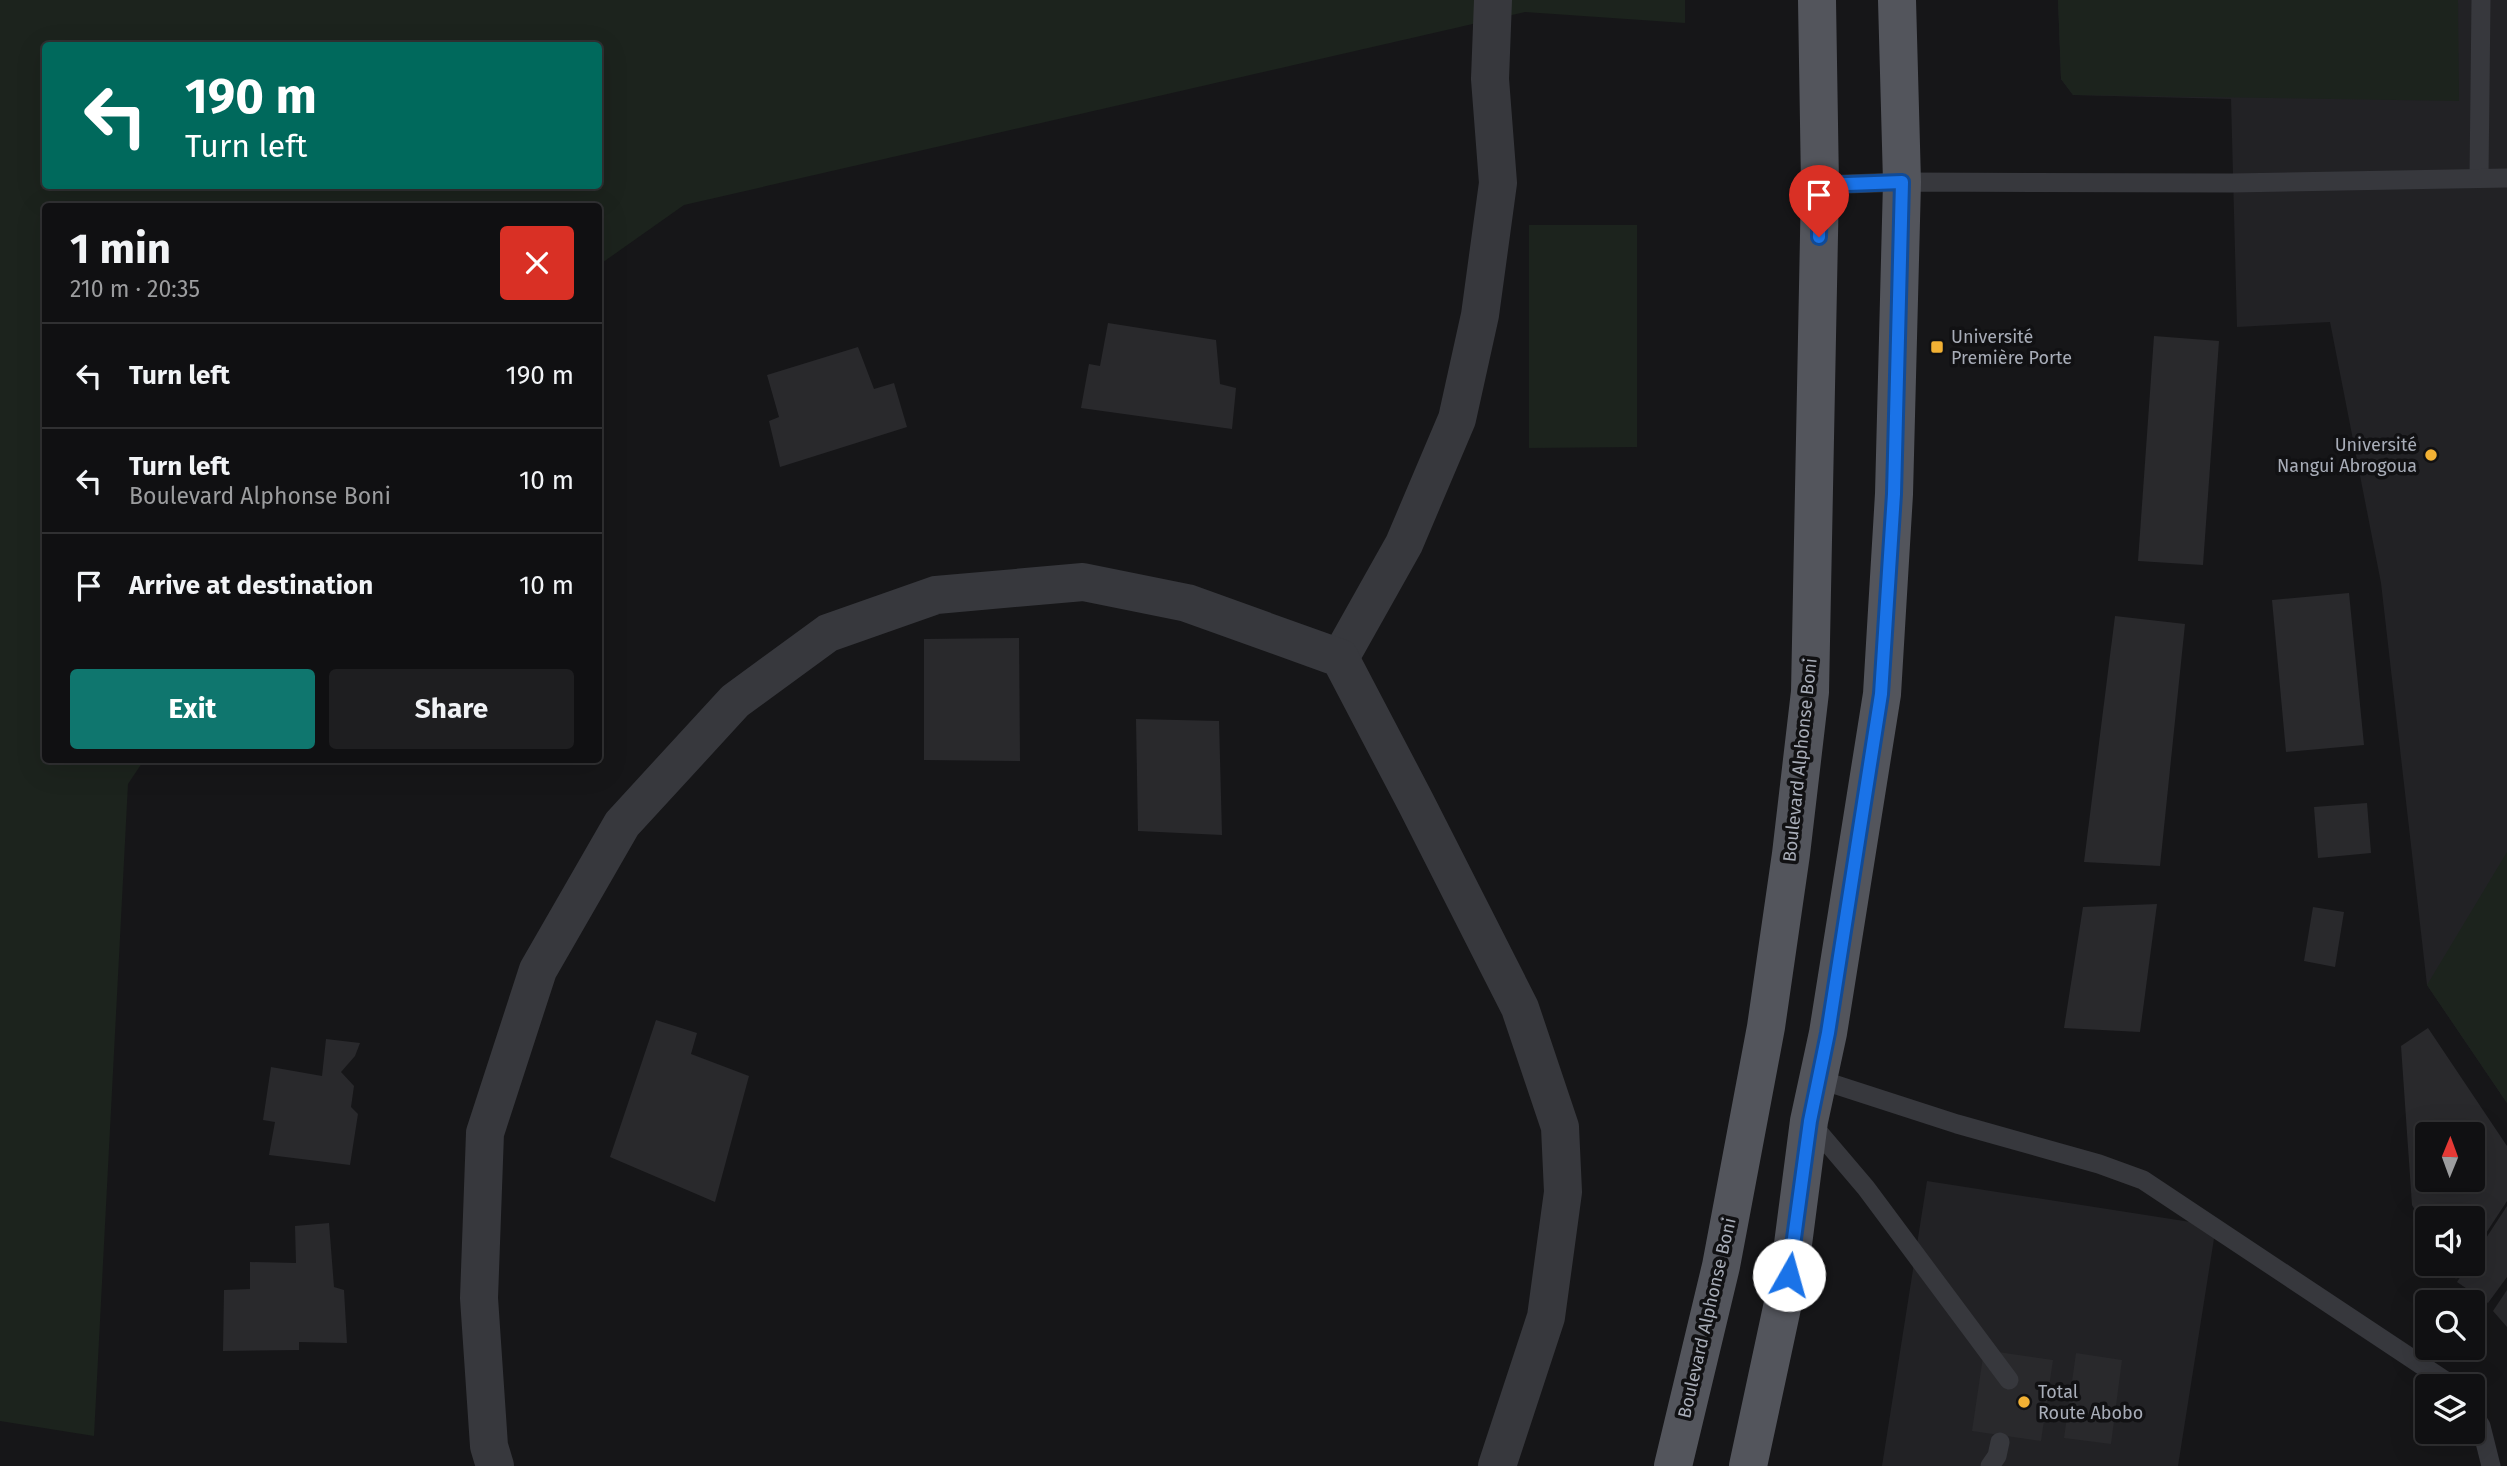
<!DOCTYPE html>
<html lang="en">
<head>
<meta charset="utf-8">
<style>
	:root { --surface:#101012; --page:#1e1e20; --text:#f1f3f6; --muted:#9c9d9f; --line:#303032; --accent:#0f766e }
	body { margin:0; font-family:"Fira Sans",sans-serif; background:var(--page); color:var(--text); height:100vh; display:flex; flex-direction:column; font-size:26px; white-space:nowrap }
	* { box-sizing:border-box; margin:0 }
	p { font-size:23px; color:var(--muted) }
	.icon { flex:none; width:38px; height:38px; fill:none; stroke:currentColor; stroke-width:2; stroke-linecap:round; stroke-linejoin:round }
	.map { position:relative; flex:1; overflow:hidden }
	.side { position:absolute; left:42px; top:203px; width:560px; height:560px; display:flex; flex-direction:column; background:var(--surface); border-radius:7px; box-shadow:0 7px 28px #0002,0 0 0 2px var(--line) }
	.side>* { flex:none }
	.hud { position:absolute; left:42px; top:42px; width:560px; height:147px; border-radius:7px; box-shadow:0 7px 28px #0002,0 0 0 2px var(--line); background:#00695c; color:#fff; overflow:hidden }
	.needle { width:46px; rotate:1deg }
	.fabs { position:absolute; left:2415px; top:1122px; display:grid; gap:14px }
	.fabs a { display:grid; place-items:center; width:70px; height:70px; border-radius:7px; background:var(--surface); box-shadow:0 7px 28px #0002,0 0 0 2px var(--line); font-size:35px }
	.pin { position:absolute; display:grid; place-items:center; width:60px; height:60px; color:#fff; margin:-72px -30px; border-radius:50% 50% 50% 0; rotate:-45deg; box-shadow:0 0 7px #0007 }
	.pin .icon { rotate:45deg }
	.me { position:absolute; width:77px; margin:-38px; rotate:7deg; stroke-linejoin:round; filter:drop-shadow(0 0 5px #0008) }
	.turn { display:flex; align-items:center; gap:24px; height:147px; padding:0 28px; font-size:32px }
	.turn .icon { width:91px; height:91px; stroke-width:2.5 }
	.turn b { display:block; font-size:49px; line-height:60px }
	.round { display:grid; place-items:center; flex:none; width:74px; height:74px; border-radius:7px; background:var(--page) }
	.headline { display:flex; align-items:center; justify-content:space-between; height:119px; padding:0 28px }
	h1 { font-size:42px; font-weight:700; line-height:52px }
	.action { display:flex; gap:14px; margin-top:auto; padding:14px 28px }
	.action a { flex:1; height:80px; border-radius:7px; background:var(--accent); color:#fff; font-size:28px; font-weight:700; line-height:80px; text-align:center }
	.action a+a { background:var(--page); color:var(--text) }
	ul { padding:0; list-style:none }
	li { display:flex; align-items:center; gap:21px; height:105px; padding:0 28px; border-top:2px solid var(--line) }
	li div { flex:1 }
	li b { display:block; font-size:26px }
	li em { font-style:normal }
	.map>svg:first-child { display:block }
	.built { fill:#222225 }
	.green { fill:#1c231d; fill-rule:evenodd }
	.building { fill:#29292c; fill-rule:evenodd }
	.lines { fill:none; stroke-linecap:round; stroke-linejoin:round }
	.lane { stroke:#37383d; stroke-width:19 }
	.street { stroke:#37383d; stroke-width:38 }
	.primary { stroke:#53555c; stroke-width:38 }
	.route-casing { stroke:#114b97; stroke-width:18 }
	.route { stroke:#1a73e8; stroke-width:12 }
	.poi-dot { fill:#f2b134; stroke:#111113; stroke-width:2.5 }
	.labels { text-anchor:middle; stroke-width:7; stroke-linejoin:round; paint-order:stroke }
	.poi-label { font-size:18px; fill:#a8adb8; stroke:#111113; text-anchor:start }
	.street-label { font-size:18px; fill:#a8adb8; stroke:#111113 }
</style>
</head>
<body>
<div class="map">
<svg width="2507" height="1466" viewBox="0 0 2507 1466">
	<rect width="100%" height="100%" fill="#161618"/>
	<g class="built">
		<path d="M2058,0H2507V1103L2427,985L2381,583L2330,322L2237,327L2231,99L2073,95L2061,79Z"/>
		<path d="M1927,1181L2216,1226L2178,1466H1882Z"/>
	</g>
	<g class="green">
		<path d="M0,0H1685V23L1525,12L684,205L599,265L598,206H46V760H144L128,784L94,1436L0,1421ZM46,46H598V186H46Z"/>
		<path d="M2058,0H2458L2459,101L2073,95L2061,79Z"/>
		<path d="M1529,225H1637V447L1529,448Z"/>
		<path d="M2507,852V1103L2427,985Z"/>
	</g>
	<g class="building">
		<path d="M1108,323L1216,340L1220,384L1236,388L1232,429L1081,408L1089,364L1100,366Z"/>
		<path d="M2154,336L2219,341L2203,565L2138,561Z"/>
		<path d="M858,347L874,389L894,383L907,427L780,467L769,421L779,417L767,375Z"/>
		<path d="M2349,593L2364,745L2286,752L2272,600Z"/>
		<path d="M2115,616L2185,624L2160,866L2084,862Z"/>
		<path d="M1019,638L1020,761L924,760V639Z"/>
		<path d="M1136,719L1219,721L1222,835L1138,831Z"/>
		<path d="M2367,803L2371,853L2318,858L2314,807Z"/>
		<path d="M2157,904L2140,1032L2064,1028L2083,907Z"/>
		<path d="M2313,907L2344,912L2335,967L2304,961Z"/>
		<path d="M656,1020L697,1033L691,1054L749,1076L715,1202L610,1157Z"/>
		<path d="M2428,1028L2507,1146V1201L2473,1253V1218H2427V1231L2412,1205L2401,1046ZM2427,1134H2473V1180H2427Z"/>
		<path d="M326,1039L360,1043L355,1056L341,1072L354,1086L351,1107L358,1114L350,1165L269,1155L275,1122L263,1120L271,1067L322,1076Z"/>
		<path d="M2507,1206V1277L2488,1303L2457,1282L2469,1264H2473V1258Z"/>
		<path d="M329,1223L334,1287L344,1290L347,1343L299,1342V1350L223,1351L224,1290L250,1289V1262L296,1263L295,1226Z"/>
		<path d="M2447,1264H2466L2456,1279Z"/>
		<path d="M2507,1290V1327L2493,1311Z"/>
		<path d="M1984,1350L2053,1360L2041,1441L1972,1431Z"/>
		<path d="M2076,1353L2122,1360L2111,1444L2064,1438Z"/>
	</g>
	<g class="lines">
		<g class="lane">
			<path d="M2479,177L2481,0"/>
			<path d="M1820,185L1902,182L2232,183L2507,178"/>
			<path d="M1818,1079L1957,1124L2099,1164L2143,1180L2453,1386"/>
			<path d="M1809,1121L1866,1188L2009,1380"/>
			<path d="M2473,1414L2481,1426L2491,1466"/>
			<path d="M1990,1466L1997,1456L2000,1442"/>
		</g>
		<g class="street">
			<path d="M1340,658L1404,544L1457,419L1480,315L1498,183L1490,79L1493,0"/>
			<path d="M495,1466L489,1446L479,1298L485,1133L538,970L622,824L735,701L828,633L936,595L1083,582L1187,603L1340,658L1416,803L1520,1008L1560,1127L1563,1192L1546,1317L1497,1466"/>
		</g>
		<g class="primary">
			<path d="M1673,1466L1721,1266L1766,1027L1791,854L1810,692L1820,185L1817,0"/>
			<path d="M1748,1466L1789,1275L1809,1121L1828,1033L1882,694L1894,494L1902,182L1897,0"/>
		</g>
	</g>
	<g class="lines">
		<g class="route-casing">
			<path id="route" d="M1789,1275L1810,1121L1828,1033L1881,694L1894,494L1902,182L1820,185L1819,237"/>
		</g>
		<use href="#route" class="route"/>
	</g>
	<g class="poi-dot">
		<rect x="1930" y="340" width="14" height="14" rx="3.5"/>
		<circle cx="2431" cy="455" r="7"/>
		<circle cx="2024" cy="1402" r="7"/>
	</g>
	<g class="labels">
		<g class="poi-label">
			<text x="1951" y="343">Université<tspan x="1951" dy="21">Première Porte</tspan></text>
			<text x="2417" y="451" text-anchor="end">Université<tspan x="2417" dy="21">Nangui Abrogoua</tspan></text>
			<text x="2038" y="1398">Total<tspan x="2038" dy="21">Route Abobo</tspan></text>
		</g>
		<g class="street-label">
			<text transform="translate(1800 760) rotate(-84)" y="6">Boulevard Alphonse Boni</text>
			<text transform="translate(1707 1318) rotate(-77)" y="6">Boulevard Alphonse Boni</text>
		</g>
	</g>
</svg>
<div class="fabs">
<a><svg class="needle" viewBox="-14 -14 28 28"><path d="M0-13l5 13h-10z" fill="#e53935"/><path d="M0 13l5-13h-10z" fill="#9c9d9f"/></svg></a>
<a><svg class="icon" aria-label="sound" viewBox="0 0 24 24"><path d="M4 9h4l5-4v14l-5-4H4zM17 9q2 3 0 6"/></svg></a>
<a><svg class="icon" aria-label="search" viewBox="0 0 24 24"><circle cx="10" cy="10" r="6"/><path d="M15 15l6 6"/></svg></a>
<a><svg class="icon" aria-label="layers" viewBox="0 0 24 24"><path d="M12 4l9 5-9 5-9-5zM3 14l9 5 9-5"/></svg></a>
</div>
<div class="pin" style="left:1819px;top:237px;background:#d93025"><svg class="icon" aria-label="arrive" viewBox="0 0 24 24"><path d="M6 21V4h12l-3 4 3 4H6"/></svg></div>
<svg class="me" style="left:1789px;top:1275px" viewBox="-20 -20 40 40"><circle r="19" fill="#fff"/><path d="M0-13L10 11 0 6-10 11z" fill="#1a73e8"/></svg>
<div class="hud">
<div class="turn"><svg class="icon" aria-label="left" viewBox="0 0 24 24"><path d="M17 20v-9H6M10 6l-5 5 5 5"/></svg><div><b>190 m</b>Turn left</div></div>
</div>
<section class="side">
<div class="headline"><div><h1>1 min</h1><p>210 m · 20:35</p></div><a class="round" style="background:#d93025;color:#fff"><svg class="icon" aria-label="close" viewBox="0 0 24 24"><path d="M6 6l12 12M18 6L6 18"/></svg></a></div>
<ul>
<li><svg class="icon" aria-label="left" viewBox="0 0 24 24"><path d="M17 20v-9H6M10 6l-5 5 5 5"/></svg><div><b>Turn left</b></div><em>190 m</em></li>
<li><svg class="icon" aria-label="left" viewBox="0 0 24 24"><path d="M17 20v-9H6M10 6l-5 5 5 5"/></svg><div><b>Turn left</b><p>Boulevard Alphonse Boni</p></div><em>10 m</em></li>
<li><svg class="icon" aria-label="arrive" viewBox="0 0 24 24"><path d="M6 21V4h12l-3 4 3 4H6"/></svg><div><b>Arrive at destination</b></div><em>10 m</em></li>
</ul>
<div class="action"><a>Exit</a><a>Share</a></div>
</section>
</div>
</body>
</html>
